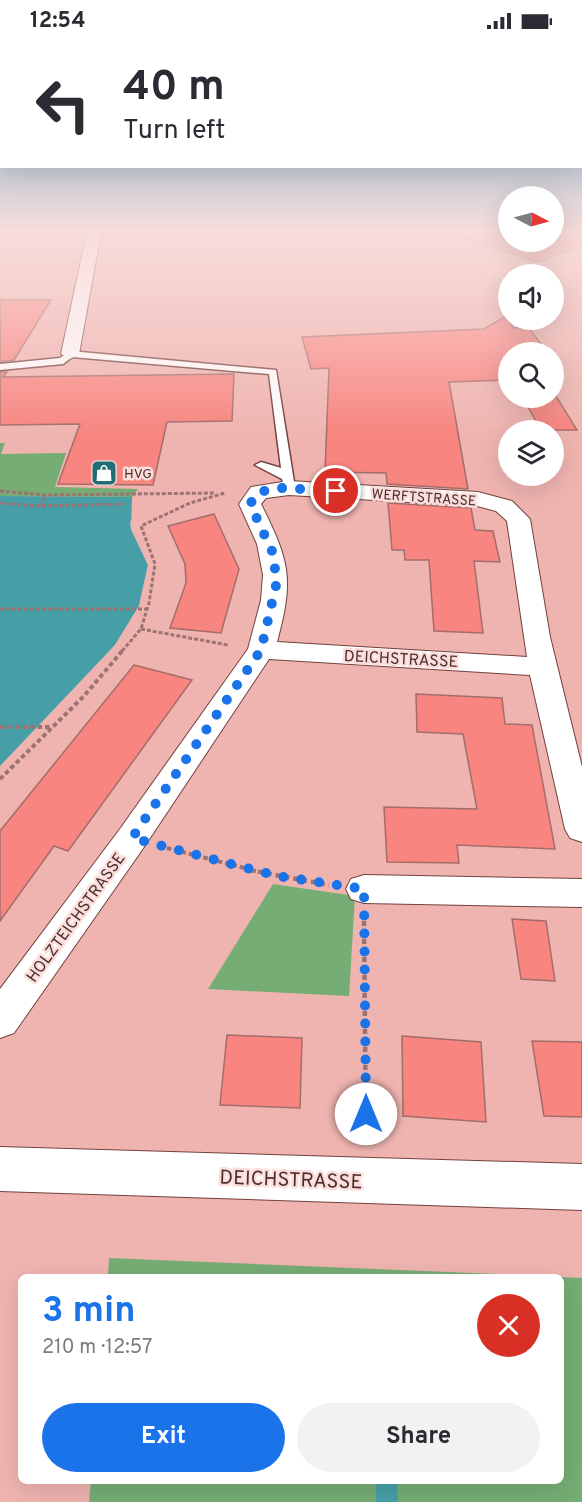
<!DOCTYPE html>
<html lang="en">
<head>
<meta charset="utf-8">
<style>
	:root { --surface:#fff; --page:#f2f2f3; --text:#2b2b33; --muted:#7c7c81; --accent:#1a73e8 }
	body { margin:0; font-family:Overpass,sans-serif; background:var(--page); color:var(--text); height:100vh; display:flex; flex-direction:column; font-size:22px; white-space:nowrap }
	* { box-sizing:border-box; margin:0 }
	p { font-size:20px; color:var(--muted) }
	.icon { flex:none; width:33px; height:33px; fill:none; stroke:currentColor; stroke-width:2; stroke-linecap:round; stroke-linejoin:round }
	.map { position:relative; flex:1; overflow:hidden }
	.drawer { position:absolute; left:18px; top:1232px; width:546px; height:210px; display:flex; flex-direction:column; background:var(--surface); border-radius:9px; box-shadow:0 6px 24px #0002 }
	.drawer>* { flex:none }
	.hud { position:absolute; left:0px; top:0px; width:582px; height:126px; box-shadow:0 6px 24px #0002; background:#fff; color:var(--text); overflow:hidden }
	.needle { width:39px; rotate:96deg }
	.tools { position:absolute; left:498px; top:144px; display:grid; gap:12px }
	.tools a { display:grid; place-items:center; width:66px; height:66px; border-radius:50%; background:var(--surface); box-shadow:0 6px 24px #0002; font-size:30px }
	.pin { position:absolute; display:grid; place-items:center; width:51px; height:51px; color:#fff; margin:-26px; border:3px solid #fff; border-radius:50%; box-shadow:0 2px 6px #0007 }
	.me { position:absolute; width:66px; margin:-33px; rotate:0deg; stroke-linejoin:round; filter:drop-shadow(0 0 4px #0008) }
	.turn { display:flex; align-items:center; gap:21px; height:126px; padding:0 24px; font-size:27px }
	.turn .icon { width:78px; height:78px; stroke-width:2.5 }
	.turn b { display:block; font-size:42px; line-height:51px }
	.round { display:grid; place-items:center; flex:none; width:63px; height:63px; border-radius:32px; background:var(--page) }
	.headline { display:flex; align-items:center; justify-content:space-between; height:102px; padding:0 24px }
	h1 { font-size:36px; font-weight:700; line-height:45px; color:var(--accent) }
	.primary-button { display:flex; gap:12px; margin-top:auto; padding:12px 24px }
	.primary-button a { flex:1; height:69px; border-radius:36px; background:var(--accent); color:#fff; font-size:24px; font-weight:700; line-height:69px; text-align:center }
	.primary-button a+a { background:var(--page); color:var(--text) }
	.status { display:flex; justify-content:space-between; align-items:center; height:42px; padding:0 30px; background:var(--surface); direction:ltr }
	.status svg { height:16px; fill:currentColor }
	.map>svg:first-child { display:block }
	.green { fill:#76ad74 }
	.water { fill:#469fa7 }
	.pier { fill:#efb4b0 }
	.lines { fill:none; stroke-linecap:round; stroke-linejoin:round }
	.stream { fill:#469fa7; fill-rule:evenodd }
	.building { fill:#f88580; stroke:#a36d69; stroke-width:1.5 }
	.service-casing { stroke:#73413e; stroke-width:3 }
	.minor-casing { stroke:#73413e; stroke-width:2 }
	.path-far2 { stroke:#9c7370; stroke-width:3; stroke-dasharray:4 2; stroke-linecap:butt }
	.path-far1 { stroke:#9c7370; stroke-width:4; stroke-dasharray:4.5 3; stroke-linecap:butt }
	.path { stroke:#9c7370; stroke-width:4.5; stroke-dasharray:5 4; stroke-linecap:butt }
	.service { fill:#fff; fill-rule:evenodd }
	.minor { fill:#fff; fill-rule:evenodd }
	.route { stroke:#1a73e8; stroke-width:10; stroke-dasharray:0 18 }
	.labels { text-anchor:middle; stroke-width:5; stroke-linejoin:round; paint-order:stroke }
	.far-poi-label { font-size:14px; fill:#48302e; stroke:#fcdddb; text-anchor:start }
	.far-street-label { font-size:14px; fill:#48302e; stroke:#fcdddb }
	.street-label { font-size:16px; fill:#48302e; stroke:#fcdddb }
	.near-street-label { font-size:20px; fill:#48302e; stroke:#fcdddb }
</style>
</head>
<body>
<div class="status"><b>12:54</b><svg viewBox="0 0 49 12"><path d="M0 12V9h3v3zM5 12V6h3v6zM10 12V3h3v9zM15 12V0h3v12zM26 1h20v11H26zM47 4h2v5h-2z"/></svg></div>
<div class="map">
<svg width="582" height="1460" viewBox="0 0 582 1460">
	<rect width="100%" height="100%" fill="#efb4b0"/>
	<g class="green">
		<path d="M0,401H5L1,412L66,411L55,445L138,447L132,455L0,454Z"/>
		<path d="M273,842L355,854L349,954L208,947Z"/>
		<path d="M109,1216L544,1234H108Z"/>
		<path d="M561,1235L582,1236V1460H89L91,1438H561Z"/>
	</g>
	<path class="water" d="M0,454L132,455L131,487L148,523L139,564L115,603L0,724Z"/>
	<path class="pier" d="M133,478L134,486L151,522L142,566L117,605L43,685L0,727L115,603L139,564L148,523L131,487L130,479Z"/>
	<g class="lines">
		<path class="stream" d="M376,1438H397L398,1460H376Z"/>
	</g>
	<g class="building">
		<path d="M465,190H508V200H554V190H582V204L537,220L464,196Z"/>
		<path d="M0,258H51L14,318L0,320Z"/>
		<path d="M506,274L513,286L528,285L547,310H508V338L449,340L468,447L387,442L386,431L325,430L329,326L311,327L302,295L484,287Z"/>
		<path d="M0,330H7L3,335L234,332L232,379L167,380L153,443L58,442L80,382L0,383Z"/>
		<path d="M554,351L577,388H541L523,356H554Z"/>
		<path d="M388,461L471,466L475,488L493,489L500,520L474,519L483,591L434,589L429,518H405L404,508H392Z"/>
		<path d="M214,472L239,527L221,591L170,586L186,541L185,522L168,484Z"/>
		<path d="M134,623L192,638L68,809L54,804L0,879V789Z"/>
		<path d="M416,652L502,656L505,682L532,683L555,807L457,803L459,821L387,820L384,765L477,767L463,692L417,690Z"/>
		<path d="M512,877L546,879L555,939L521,937Z"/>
		<path d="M227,993L302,996L300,1066L220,1063Z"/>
		<path d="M402,994L481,1000L486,1080L403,1074Z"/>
		<path d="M532,999L582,1000V1075L544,1074Z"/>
	</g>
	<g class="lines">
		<g class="service-casing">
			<path id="service" d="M70,309L276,328L295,446L285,448L282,437L255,423L261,420L281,426L269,332L72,315L63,322L0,328V322L60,316Z"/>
		</g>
		<g class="minor-casing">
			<g id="minor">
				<path d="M87,190H101L79,312L70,317L61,312Z"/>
				<path d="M289,439L478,450L512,459L530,477L550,595L582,725V800L570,796L565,787L530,633L269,617L144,805L14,991L0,996V947L120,787L248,607L261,558L263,533L257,502L239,462L251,445ZM289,453L477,464L496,469L507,479L527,615L277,600C294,537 290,520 261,462L266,456Z"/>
				<path d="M364,833L582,837V865L364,861L351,857L346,847L351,837Z"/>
				<path d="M0,1105L582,1122V1168L0,1149Z"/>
			</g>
		</g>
		<g class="path-far2">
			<path d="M0,449L46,453L215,451"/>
			<path d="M0,461L41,464L126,462"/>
			<path d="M41,464L46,453"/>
			<path d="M0,567H147"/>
			<path d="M141,587L228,603"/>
			<path d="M122,609L141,587L149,561L155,522L141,484L190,461L225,451"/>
		</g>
		<g class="path-far1">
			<path d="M0,685H52"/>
			<path d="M0,737L84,654L123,608"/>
			<path d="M167,806L256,829"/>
		</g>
		<g class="path">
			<path d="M249,828L329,843"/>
			<path d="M364,879L366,1097"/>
		</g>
		<use href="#service" class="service"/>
		<use href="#minor" class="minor"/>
	</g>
	<linearGradient id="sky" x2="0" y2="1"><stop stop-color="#67acce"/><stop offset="0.48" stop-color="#f8dddb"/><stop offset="1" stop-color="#f8dddb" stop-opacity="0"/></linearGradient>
	<rect width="582" height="394" fill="url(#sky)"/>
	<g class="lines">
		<path class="route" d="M336,449L280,446L259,450L250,462L272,509L277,539L261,608L132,796L277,834L364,847L366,1072"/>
	</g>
	<defs>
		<g id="shop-square" transform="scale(1.35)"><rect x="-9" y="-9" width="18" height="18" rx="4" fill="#226d74" stroke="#fcdddb"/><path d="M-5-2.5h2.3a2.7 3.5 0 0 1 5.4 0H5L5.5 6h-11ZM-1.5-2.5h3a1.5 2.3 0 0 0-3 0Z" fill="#fff"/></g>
	</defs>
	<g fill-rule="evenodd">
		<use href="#shop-square" x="104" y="431"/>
	</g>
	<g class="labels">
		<g class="far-poi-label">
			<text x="124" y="436">HVG</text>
		</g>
		<g class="far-street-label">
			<text transform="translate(424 455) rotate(4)" y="5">WERFTSTRASSE</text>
		</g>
		<g class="street-label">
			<text transform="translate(401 616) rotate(3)" y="6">DEICHSTRASSE</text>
			<text transform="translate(75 875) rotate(-54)" y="6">HOLZTEICHSTRASSE</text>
		</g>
		<g class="near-street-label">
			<text transform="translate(291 1137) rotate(2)" y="7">DEICHSTRASSE</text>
		</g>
	</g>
</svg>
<div class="tools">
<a><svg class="needle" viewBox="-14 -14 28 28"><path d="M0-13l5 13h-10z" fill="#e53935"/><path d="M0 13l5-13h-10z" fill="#7c7c81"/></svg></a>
<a><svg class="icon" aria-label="sound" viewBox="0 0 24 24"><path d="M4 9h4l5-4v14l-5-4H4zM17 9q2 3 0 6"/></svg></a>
<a><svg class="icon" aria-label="search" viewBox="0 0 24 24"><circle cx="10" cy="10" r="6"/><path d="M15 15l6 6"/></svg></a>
<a><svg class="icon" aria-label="layers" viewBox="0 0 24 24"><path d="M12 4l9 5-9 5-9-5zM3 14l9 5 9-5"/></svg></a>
</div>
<div class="pin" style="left:336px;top:449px;background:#d93025"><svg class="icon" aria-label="arrive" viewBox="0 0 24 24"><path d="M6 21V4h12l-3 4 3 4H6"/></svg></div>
<svg class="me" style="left:366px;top:1072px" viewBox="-20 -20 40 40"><circle r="19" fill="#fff"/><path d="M0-13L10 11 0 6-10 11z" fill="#1a73e8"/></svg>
<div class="hud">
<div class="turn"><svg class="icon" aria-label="left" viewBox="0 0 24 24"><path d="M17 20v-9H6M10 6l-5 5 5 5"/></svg><div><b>40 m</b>Turn left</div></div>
</div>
<section class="drawer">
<div class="headline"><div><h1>3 min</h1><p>210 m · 12:57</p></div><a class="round" style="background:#d93025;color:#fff"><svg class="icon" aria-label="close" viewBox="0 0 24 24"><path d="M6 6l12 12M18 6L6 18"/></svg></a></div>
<div class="primary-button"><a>Exit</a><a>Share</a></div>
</section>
</div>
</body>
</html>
